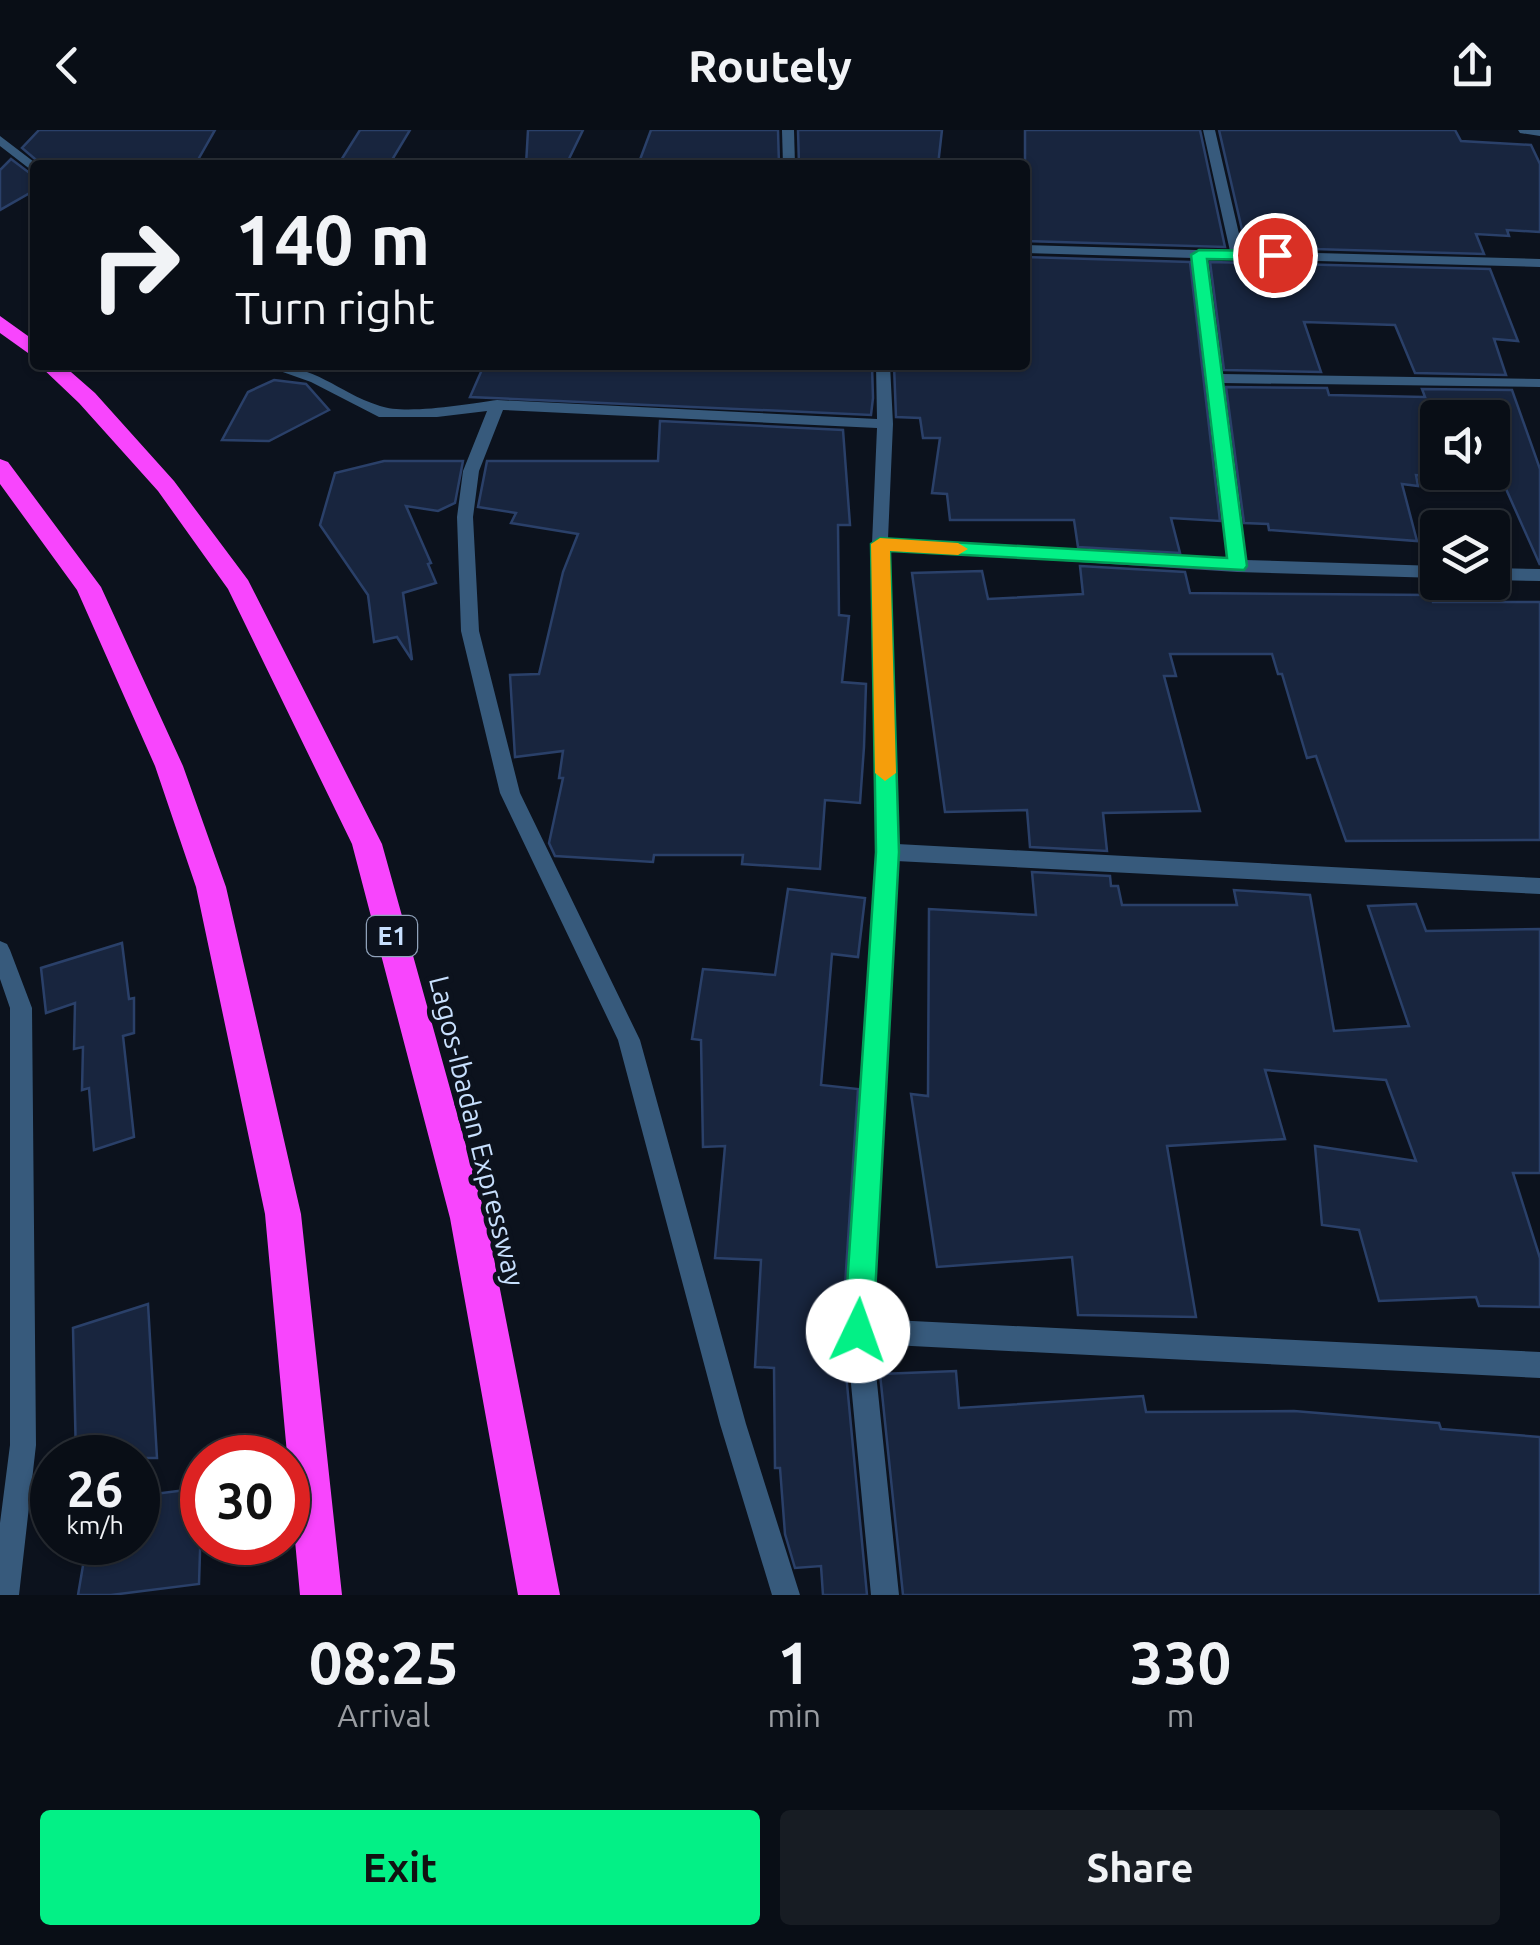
<!DOCTYPE html>
<html lang="en">
<head>
<meta charset="utf-8">
<style>
	:root { --surface:#090e16; --page:#171c23; --text:#f1f3f6; --muted:#999ca1; --line:#292e35; --accent:#03f086 }
	body { margin:0; font-family:Ubuntu,sans-serif; background:var(--page); color:var(--text); height:100vh; display:flex; flex-direction:column; font-size:38px; white-space:nowrap }
	* { box-sizing:border-box; margin:0 }
	p { font-size:32px; color:var(--muted) }
	.icon { flex:none; width:55px; height:55px; fill:none; stroke:currentColor; stroke-width:2; stroke-linecap:round; stroke-linejoin:round }
	.map { position:relative; height:1465px; overflow:hidden }
	.side { display:flex; flex-direction:column; background:var(--surface); flex:1 }
	.side>* { flex:none }
	.top-card { position:absolute; left:30px; top:30px; width:1000px; height:210px; border-radius:10px; box-shadow:0 2px 8px #0004,0 0 0 2px var(--line); background:#090e16; color:var(--text); overflow:hidden }
	.buttons { position:absolute; left:1420px; top:270px; display:grid; gap:20px }
	.buttons a { display:grid; place-items:center; width:90px; height:90px; border-radius:10px; background:var(--surface); box-shadow:0 2px 8px #0004,0 0 0 2px var(--line); font-size:50px }
	.speed { position:absolute; left:30px; top:1305px; display:flex; gap:20px; font-size:50px; font-weight:700; text-align:center }
	.speed>* { display:grid; place-content:center; width:130px; height:130px; border-radius:50%; background:var(--surface); box-shadow:0 2px 8px #0004,0 0 0 2px var(--line); line-height:1 }
	.speed small { font-size:25px; font-weight:400 }
	.speed .limit { border:15px solid #d22; background:#fff; color:#111 }
	.pin { position:absolute; display:grid; place-items:center; width:85px; height:85px; color:#fff; margin:-42px; border:5px solid #fff; border-radius:50%; box-shadow:0 2px 10px #0007 }
	.me { position:absolute; width:110px; margin:-55px; rotate:3deg; stroke-linejoin:round; filter:drop-shadow(0 0 8px #0008) }
	.turn { display:flex; align-items:center; gap:35px; height:210px; padding:0 40px; font-size:45px }
	.turn .icon { width:130px; height:130px; stroke-width:2.5 }
	.turn b { display:block; font-size:70px; line-height:85px }
	.eta { display:flex; justify-content:space-evenly; align-items:center; height:170px; text-align:center }
	.eta b { font-size:60px; font-weight:700; line-height:70px }
	.primary-button { display:flex; gap:20px; margin-top:auto; padding:20px 40px }
	.primary-button a { flex:1; height:115px; border-radius:10px; background:var(--accent); color:#111; font-size:40px; font-weight:700; line-height:115px; text-align:center }
	.primary-button a+a { background:var(--page); color:var(--text) }
	header { display:flex; justify-content:space-between; align-items:center; height:130px; padding:0 40px; background:var(--surface); font-size:45px; font-weight:700 }
	.map>svg:first-child { display:block }
	.building { fill:#18253e; stroke:#2a4069; stroke-width:2.5; fill-rule:evenodd }
	.lines { fill:none; stroke-linecap:round; stroke-linejoin:round }
	.minor { fill:#375a7c; fill-rule:evenodd }
	.motorway { fill:#f845fd; fill-rule:evenodd }
	.route { fill:#03f086; stroke:#029c57; stroke-width:2.5 }
	.slow { fill:#f59e0b }
	.labels { text-anchor:middle; stroke-width:10; stroke-linejoin:round; paint-order:stroke }
	.shield { fill:#0c121d; stroke:#90a2ba; stroke-width:2.5 }
	.shield-label { font-size:25px; font-weight:bold; fill:#c8e0fe }
	.street-label { font-size:28px; fill:#c8e0fe; stroke:#0c121d }
</style>
</head>
<body>
<header><svg class="icon" aria-label="back" viewBox="0 0 24 24"><path d="M15 5l-7 7 7 7"/></svg>Routely<svg class="icon" aria-label="share" viewBox="0 0 24 24"><path d="M12 15V3M7 8l5-5 5 5M5 13v7h14v-7"/></svg></header>
<div class="map">
<svg width="1540" height="1465" viewBox="0 0 1540 1465">
	<rect width="100%" height="100%" fill="#0c121d"/>
	<g class="building">
		<path d="M39,0H215L195,35H42L22,18Z"/>
		<path d="M360,0H410L389,35H338Z"/>
		<path d="M528,0H583L566,35H526Z"/>
		<path d="M651,0H778L779,35H638Z"/>
		<path d="M798,0H942L938,35H799Z"/>
		<path d="M1025,0H1200L1225,117L1025,111Z"/>
		<path d="M1219,0H1455L1461,11L1531,15L1540,34V102L1507,100L1509,106L1476,104L1484,124L1246,117Z"/>
		<path d="M11,29L35,47V60L0,80V40Z"/>
		<path d="M1025,127L1190,132L1220,391L1171,388L1180,423L1078,417L1074,390H950L947,364L932,363L940,308H923L920,288L896,287L894,235H1025Z"/>
		<path d="M1210,132L1490,139L1518,211L1494,209L1506,245L1415,243L1395,195L1304,192L1321,242L1224,240Z"/>
		<path d="M484,235H872L873,268L871,285L470,267Z"/>
		<path d="M274,250L306,254L329,280L269,311L222,310L248,262Z"/>
		<path d="M1226,257L1327,258L1329,265L1425,267L1422,259L1512,260L1540,339V435L1506,359L1487,357L1484,349L1416,345L1418,356L1402,354L1417,411L1269,400L1268,394L1244,393ZM1438,288H1492V342H1438Z"/>
		<path d="M660,291L843,300L850,395H838L839,485L849,486L842,552L866,554L864,617L860,673L825,670L820,739L742,734L743,725H654L653,732L555,726L549,713L563,648H559L563,621L515,627L510,545L539,544L563,442L578,404L511,393L516,383L478,377L487,331H658Z"/>
		<path d="M384,331H463L455,373L438,381L406,376L431,433L428,434L436,453L403,463L412,530L397,507L374,512L368,465L320,395L335,343Z"/>
		<path d="M1080,436L1185,442L1190,463L1432,465L1433,472H1540V710L1346,711L1316,626L1307,628L1282,544H1278L1272,524H1170L1176,546H1164L1200,681L1103,683L1107,721L1030,717L1027,680L945,682L912,443L982,441L988,469L1083,464Z"/>
		<path d="M1032,742L1110,746L1111,756H1118L1122,775H1237L1234,760L1310,765L1334,901L1409,896L1368,776L1416,774L1426,801L1540,799V1043H1513L1540,1128V1177L1479,1176L1476,1167L1379,1171L1359,1100L1322,1095L1315,1016L1416,1031L1386,950L1265,940L1285,1009L1167,1016L1196,1187L1078,1185L1072,1127L937,1137L911,964L928,966L929,779L1036,785Z"/>
		<path d="M788,759L865,768L858,827L832,824L821,955L858,959L842,1201L867,1465H823L821,1436L795,1438L785,1404L780,1338H775L774,1238L755,1237L761,1130L715,1128L725,1016L703,1017L701,910L692,909L703,839L775,845Z"/>
		<path d="M122,813L129,869L134,868V903L123,906L134,1007L94,1020L89,958L82,960L83,917L74,919L75,873L46,883L41,838Z"/>
		<path d="M148,1174L157,1328H76L73,1198Z"/>
		<path d="M956,1241L959,1278L1143,1266L1146,1282L1294,1281L1439,1293L1441,1299L1540,1307V1465H903L880,1244Z"/>
		<path d="M202,1358L199,1454L111,1465H78L87,1412H138V1366Z"/>
	</g>
	<g class="lines">
		<g class="minor">
			<path d="M782,0H794L795,35H783Z"/>
			<path d="M1203,0H1215L1243,121L1540,129V137L1206,128L1221,244L1540,249V257L1222,253L1245,430L1438,436V448L1237,442L888,420L897,714L1540,748V764L896,731L872,1189L1540,1222V1248L873,1214L899,1465H871L846,1201L877,722L872,414L877,298L503,280L479,341L473,387L479,501L520,663L640,910L746,1294L800,1465H772L720,1294L618,910L500,663L461,501L457,387L463,341L487,281L437,287H379L311,252L263,235C319,235 334,261 380,276C406,285 468,274 497,270L877,289L876,235H890L893,294L888,409L1228,430L1193,128L1025,123V115L1230,121Z"/>
			<path d="M1518,0H1540V6L1520,3Z"/>
			<path d="M0,6L38,35H35V43L0,16Z"/>
			<path d="M1492,438L1540,439V451L1492,450Z"/>
			<path d="M0,811L7,814L10,820L32,878L36,1315L19,1465H0V1393L10,1315V878L0,849Z"/>
		</g>
		<g class="motorway">
			<path d="M0,186L35,211V228L0,203Z"/>
			<path d="M39,235H63L95,263L174,351L248,450L382,714L486,1088L560,1465H518L450,1088L352,714L228,459L158,361L79,273Z"/>
			<path d="M0,329L8,332L101,457L183,636L226,757L301,1084L342,1465H300L265,1084L196,757L155,636L77,460L0,354Z"/>
		</g>
	</g>
	<path class="route" d="M1199,120L1275,121L1283,125L1275,130L1207,129L1247,436L1244,440L890,421L899,722L873,1201L869,1211L858,1215L848,1211L844,1201L876,722L871,414L880,408L1227,428L1191,125Z"/>
	<path class="slow" d="M880,408L958,413L968,419L958,425L890,421L896,643L885,651L875,643L871,414Z"/>
	<g class="labels">
		<rect class="shield" x="367" y="786" width="50" height="40" rx="8"/>
		<g class="shield-label">
			<text x="392" y="815">E1</text>
		</g>
		<g class="street-label">
			<text transform="translate(477 1001) rotate(76)" y="10">Lagos-Ibadan Expressway</text>
		</g>
	</g>
</svg>
<div class="buttons">
<a><svg class="icon" aria-label="sound" viewBox="0 0 24 24"><path d="M4 9h4l5-4v14l-5-4H4zM17 9q2 3 0 6"/></svg></a>
<a><svg class="icon" aria-label="layers" viewBox="0 0 24 24"><path d="M12 4l9 5-9 5-9-5zM3 14l9 5 9-5"/></svg></a>
</div>
<div class="speed"><div>26<small>km/h</small></div><div class="limit">30</div></div>
<div class="pin" style="left:1275px;top:125px;background:#d93025"><svg class="icon" aria-label="arrive" viewBox="0 0 24 24"><path d="M6 21V4h12l-3 4 3 4H6"/></svg></div>
<svg class="me" style="left:858px;top:1201px" viewBox="-20 -20 40 40"><circle r="19" fill="#fff"/><path d="M0-13L10 11 0 6-10 11z" fill="#03f086"/></svg>
<div class="top-card">
<div class="turn"><svg class="icon" aria-label="right" viewBox="0 0 24 24"><path d="M7 20v-9h11M14 6l5 5-5 5"/></svg><div><b>140 m</b>Turn right</div></div>
</div>
</div>
<section class="side">
<div class="eta">
<div><b>08:25</b><p>Arrival</p></div>
<div><b>1</b><p>min</p></div>
<div><b>330</b><p>m</p></div>
</div>
<div class="primary-button"><a>Exit</a><a>Share</a></div>
</section>
</body>
</html>
